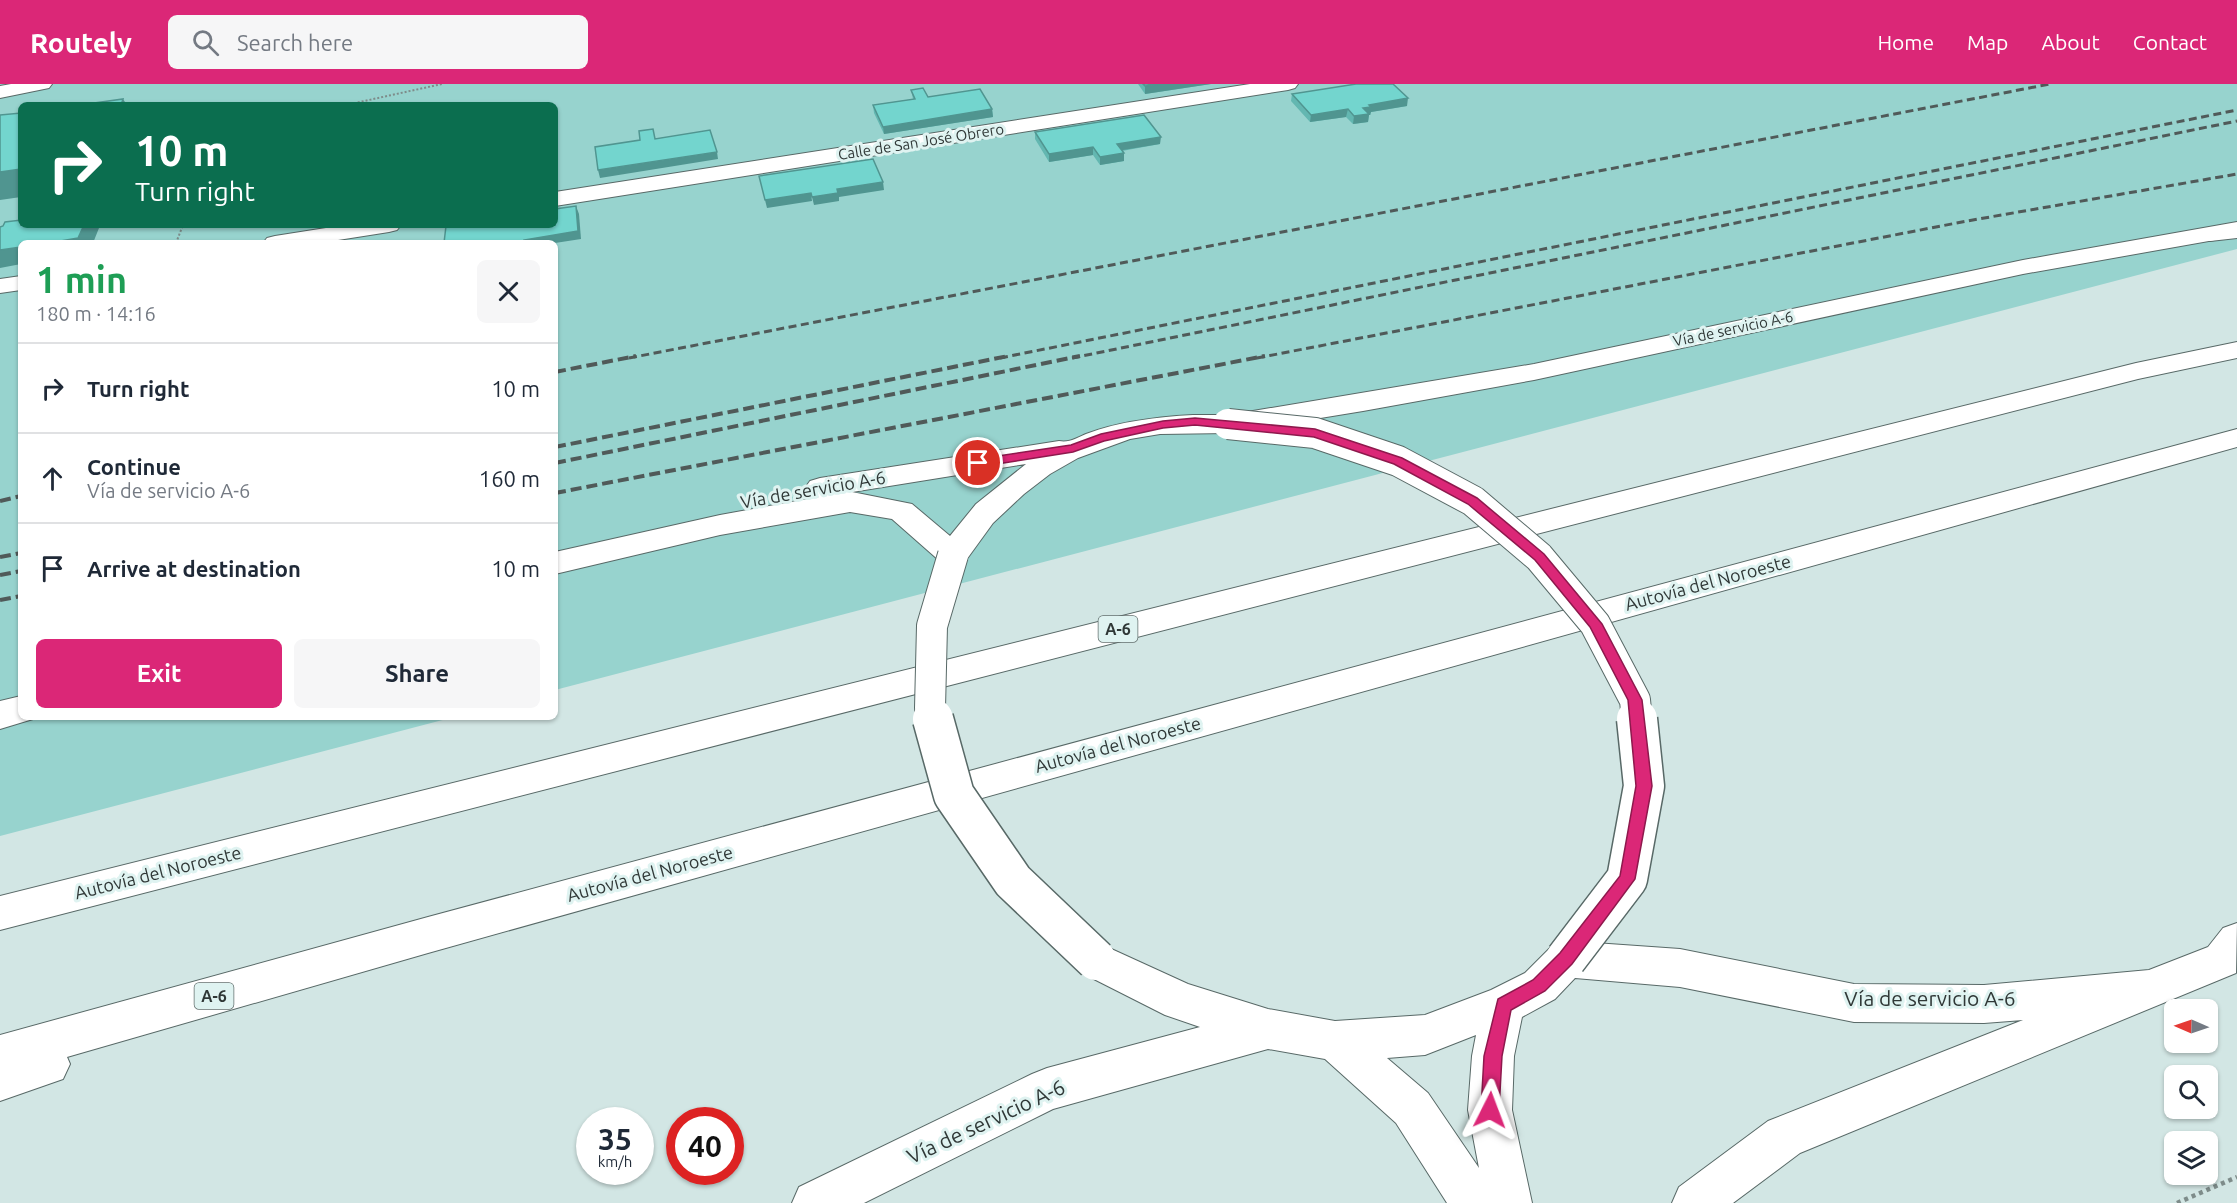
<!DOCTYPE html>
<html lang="en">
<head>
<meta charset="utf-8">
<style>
	:root { --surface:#fff; --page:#f6f6f7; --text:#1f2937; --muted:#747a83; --line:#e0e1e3; --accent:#db2777 }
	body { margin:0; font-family:Ubuntu,sans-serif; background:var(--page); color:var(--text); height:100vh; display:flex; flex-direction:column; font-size:22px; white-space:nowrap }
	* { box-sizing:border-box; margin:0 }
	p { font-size:20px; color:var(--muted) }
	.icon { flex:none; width:33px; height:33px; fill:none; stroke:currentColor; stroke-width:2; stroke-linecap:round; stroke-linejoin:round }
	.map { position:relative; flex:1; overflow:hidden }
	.side { position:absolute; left:18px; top:156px; width:540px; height:480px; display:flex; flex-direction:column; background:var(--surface); border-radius:9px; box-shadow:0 2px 4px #0004 }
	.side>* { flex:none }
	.hud { position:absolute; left:18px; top:18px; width:540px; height:126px; border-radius:9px; box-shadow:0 2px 4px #0004; background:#0b6e4f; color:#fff; overflow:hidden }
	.needle { width:39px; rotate:272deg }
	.controls { position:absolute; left:2164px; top:915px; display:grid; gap:12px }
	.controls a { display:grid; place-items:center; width:54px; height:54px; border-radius:9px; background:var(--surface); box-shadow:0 2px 4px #0004; font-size:30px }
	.speed { position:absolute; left:576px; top:1023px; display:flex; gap:12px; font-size:30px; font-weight:700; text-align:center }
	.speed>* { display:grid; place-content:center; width:78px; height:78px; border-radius:50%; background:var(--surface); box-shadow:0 2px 4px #0004; line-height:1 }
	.speed small { font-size:15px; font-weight:400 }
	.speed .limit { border:9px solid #d22; background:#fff; color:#111 }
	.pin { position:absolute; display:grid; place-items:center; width:51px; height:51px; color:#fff; margin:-26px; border:3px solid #fff; border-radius:50%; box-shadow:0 2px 6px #0007 }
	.me { position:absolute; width:66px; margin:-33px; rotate:3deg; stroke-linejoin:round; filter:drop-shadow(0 0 4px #0008) }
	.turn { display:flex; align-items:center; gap:21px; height:126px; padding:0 18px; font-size:27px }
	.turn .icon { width:78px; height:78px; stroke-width:2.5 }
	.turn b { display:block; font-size:42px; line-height:51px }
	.round { display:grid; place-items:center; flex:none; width:63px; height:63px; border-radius:9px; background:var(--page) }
	.headline { display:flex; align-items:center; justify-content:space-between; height:102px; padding:0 18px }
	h1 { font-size:36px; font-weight:700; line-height:45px; color:#1e9e55 }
	.action { display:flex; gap:12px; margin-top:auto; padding:12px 18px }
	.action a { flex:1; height:69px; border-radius:9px; background:var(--accent); color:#fff; font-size:24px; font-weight:700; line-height:69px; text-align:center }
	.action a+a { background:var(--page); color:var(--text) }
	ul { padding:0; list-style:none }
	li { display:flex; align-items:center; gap:18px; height:90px; padding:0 18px; border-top:2px solid var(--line) }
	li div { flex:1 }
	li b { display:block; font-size:22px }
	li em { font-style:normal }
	header { display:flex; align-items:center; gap:36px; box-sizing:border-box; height:84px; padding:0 30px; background:var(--accent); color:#fff }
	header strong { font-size:28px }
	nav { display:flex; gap:33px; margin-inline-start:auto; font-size:21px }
	.search { width:420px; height:54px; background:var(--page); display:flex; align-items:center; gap:15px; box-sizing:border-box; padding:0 21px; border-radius:9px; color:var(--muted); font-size:22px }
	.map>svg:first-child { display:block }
	.green { fill:#97d3ce; fill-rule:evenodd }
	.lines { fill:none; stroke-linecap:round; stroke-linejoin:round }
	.street-casing { stroke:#586967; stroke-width:2 }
	.secondary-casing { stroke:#586967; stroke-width:2 }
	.highway-casing { stroke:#586967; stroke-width:2 }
	.path-far1 { stroke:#7e8c8a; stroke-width:2; stroke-dasharray:2 2; stroke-linecap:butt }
	.path { stroke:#7e8c8a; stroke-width:4.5; stroke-dasharray:4 4; stroke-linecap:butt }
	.street { fill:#fff; fill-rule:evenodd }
	.secondary { fill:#fff; fill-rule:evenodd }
	.highway { fill:#fff; fill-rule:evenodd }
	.rail-far1 { stroke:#505a59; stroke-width:3; stroke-dasharray:8 4.5; stroke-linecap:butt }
	.rail { stroke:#505a59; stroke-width:4; stroke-dasharray:11 5; stroke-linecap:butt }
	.secondary-bridge-far1-casing { stroke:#586967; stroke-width:32; stroke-linecap:butt }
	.secondary-bridge-casing { stroke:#586967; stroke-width:43; stroke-linecap:butt }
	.secondary-bridge-far1 { stroke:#fff; stroke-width:30 }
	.secondary-bridge { stroke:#fff; stroke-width:40 }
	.wall { fill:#63b7b1 }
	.shaded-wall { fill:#509590 }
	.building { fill:#73d5ce; stroke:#509590; stroke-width:1.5 }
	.route { fill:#db2777; stroke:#8e194d; stroke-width:1.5 }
	.labels { text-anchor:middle; stroke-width:6; stroke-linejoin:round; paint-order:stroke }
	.far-street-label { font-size:15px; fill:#303837; stroke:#dff3f1 }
	.shield { fill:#dff3f1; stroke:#64706f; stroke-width:1.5 }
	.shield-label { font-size:16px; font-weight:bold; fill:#303837 }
	.street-label { font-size:18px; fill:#303837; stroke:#dff3f1 }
	.near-street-label { font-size:21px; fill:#303837; stroke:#dff3f1 }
</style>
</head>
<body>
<header>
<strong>Routely</strong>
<div class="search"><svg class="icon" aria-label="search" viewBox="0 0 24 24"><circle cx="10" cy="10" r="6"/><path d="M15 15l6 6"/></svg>Search here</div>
<nav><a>Home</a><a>Map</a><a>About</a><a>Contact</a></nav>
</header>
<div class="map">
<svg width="2237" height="1119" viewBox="0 0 2237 1119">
	<rect width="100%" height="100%" fill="#d2e6e4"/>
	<path class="green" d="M0,0H2237V165L555,606V159H21V633H454L0,752ZM21,21H555V141H21Z"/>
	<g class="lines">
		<g class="street-casing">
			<g id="street">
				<path d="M11,0H52L49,4L0,14V2Z"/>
				<path d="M1250,0H1298L1295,4L1288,6L555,122V108Z"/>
				<path d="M2237,138V152L2023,190L1534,296L1363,327L1241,347L1231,344L1227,338L1231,332L1241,329L1534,280L2023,176Z"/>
				<path d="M345,141H401L397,146L389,148L319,159H263L267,154L275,152Z"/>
				<path d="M21,192V206L0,209V195Z"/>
			</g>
		</g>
		<g class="secondary-casing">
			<g id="secondary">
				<path d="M1193,331H1228L1238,334L1242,340L1238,346L1228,349L1160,350L1130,355L1078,374L1050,390L1024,410L993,439L964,479L953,482L942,479L892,435L850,428L720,451L555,490V468L720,431L819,413L810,411L805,404L810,397L820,394L1059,357C1069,359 1077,354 1086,350C1120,337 1157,333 1193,331ZM1026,380L976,420L950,452L912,420L852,408Z"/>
				<path d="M21,612V633L33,635L0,645V617Z"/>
				<path d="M2237,839L2236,889L1800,1069L1733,1119H1672L1679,1103L1768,1037L2023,936L1984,939L1854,938L1680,903L1575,894L1555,915L1522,933L1514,972L1512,1026L1532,1119H1447L1396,1039L1325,975L1268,965L1053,1025L864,1119H792L799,1103L1032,990L1047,984L1200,943L1165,931L1082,889L1076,876L1082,863L1096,858L1188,900L1268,925L1335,937L1425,931L1491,906L1525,889L1552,862L1566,857L1680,865L1854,900L1984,901L2149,886L2208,863L2223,844ZM1476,951L1472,972L1468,1026L1479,1084L1428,1009L1387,974L1425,971Z"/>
			</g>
		</g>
		<g class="highway-casing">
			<g id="highway">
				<path d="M2237,140V154L2210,157L2202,155L2198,150L2202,145Z"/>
				<path d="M2237,258V274L2138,295L0,846V812L2136,279Z"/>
				<path d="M2237,345V363L428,869L67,973L70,980L63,995L0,1017V951L428,833Z"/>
			</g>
		</g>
		<g class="path-far1">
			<path d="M346,21L442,0"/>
			<path d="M176,159L183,141"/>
		</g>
		<path class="path" d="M2177,1119L2237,1093"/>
		<use href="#street" class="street"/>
		<use href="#secondary" class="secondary"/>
		<use href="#highway" class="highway"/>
		<g class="rail-far1">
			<path d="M629,274L2050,0"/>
			<path d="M1000,274L2237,26"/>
			<path d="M1072,274L2237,37"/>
			<path d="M1257,274L1967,137L2237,90"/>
		</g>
		<g class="rail">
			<path d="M555,288L636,272"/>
			<path d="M555,363L1008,272"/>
			<path d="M555,379L1080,272"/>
			<path d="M555,409L1265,272"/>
			<path d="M0,417L21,412"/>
			<path d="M0,473L21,469"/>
			<path d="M0,491L21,487"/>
			<path d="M0,516L21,512"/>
		</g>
		<g class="secondary-bridge-far1-casing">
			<g id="secondary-bridge-far1">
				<path d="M1228,340L1315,349L1398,377L1473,417L1539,473L1595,540L1635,616L1637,637"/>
				<path d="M934,637L930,624L932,542L953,471"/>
			</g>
		</g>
		<g class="secondary-bridge-casing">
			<g id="secondary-bridge">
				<path d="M933,635L954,711L1013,797L1096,876"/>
				<path d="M1566,875L1627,795L1644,702L1637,635"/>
			</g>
		</g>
		<use href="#secondary-bridge-far1" class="secondary-bridge-far1"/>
		<use href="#secondary-bridge" class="secondary-bridge"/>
	</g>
	<g class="wall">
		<path d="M1138,0H1211L1145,10Z"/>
		<path d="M911,6L928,13L992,25L993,33L884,50L874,29L873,21L913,15Z"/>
		<path d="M1292,10L1407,22L1371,28L1370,31H1369L1368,38L1353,40L1346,33L1310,38L1291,17Z"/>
		<path d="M1035,48L1160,60L1122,67L1124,77L1100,81L1093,71L1049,78L1035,55Z"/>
	</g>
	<g class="shaded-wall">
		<path d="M1160,0H1211L1145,10V2Z"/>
		<path d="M1408,14L1407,22L1371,28L1370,31H1369L1368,38L1353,40L1354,32L1369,21Z"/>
		<path d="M123,15L127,21H121Z"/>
		<path d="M992,25L993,33L884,50L883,43Z"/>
		<path d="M1348,25L1346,33L1310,38L1311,31Z"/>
		<path d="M1161,53L1160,60L1117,67V60Z"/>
		<path d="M1093,63V71L1049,78V70Z"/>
		<path d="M717,68L718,75L600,94L598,86Z"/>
		<path d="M1124,69V77L1100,81V73Z"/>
		<path d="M21,85V113L0,116V88Z"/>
		<path d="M883,98L884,106L839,113V117L814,121L812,113L837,105Z"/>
		<path d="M811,109L812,117L767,124L765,116Z"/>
		<path d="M576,122L579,130L581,155L555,159H525L524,156Z"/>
		<path d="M84,141H97L99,144L93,159H49Z"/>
		<path d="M21,163V180L0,184V166Z"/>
	</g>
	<g class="building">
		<path d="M1143,0H1160L1145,2Z"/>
		<path d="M1356,0H1393L1408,14L1369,21L1371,23L1363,24L1369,30L1354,32L1348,25L1311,31L1292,10Z"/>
		<path d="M923,4L928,13L980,5L992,25L883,43L873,21L915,15L911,6Z"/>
		<path d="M123,15L121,21H80Z"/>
		<path d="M21,29V85L0,88V31Z"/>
		<path d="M1144,31L1161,53L1117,60L1124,69L1100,73L1093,63L1049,70L1035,48Z"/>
		<path d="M653,45L655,55L710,46L717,68L598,86L595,63L640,56L639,47Z"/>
		<path d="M873,75L883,98L837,105L838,109L812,113L811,109L765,116L759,92Z"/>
		<path d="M576,122L578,147L524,156L525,159H444L446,142L451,141H555V125Z"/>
		<path d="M21,136V141H84L78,154L49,159H21V163L0,166V143L3,142L5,138Z"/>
	</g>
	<path class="route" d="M1195,334L1315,345L1402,374L1477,414L1544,470L1602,540L1642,616L1652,702L1635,795L1572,880L1545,907L1511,926L1502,972L1499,1026L1497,1032L1490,1035L1484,1032L1481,1026L1484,972L1498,915L1533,896L1560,869L1620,792L1636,702L1628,616L1590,543L1535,476L1468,420L1394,380L1314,353L1195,341L1163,344L1104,357L1073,368L978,383L972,379L978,375L1071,361L1101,350L1163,337Z"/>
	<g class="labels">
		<g class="far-street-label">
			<text transform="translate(921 58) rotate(-9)" y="5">Calle de San José Obrero</text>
			<text transform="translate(1733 245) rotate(-12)" y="5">Vía de servicio A-6</text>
		</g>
		<g class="shield">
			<rect x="1098.5" y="532" width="39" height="26" rx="4.5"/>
			<rect x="194.5" y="899" width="39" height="26" rx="4.5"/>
		</g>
		<g class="shield-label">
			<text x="1118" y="551">A-6</text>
			<text x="214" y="918">A-6</text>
		</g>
		<g class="street-label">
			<text transform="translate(813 406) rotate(-10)" y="6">Vía de servicio A-6</text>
			<text transform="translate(1708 499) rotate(-15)" y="6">Autovía del Noroeste</text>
			<text transform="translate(1118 661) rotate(-15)" y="6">Autovía del Noroeste</text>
			<text transform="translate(158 789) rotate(-14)" y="6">Autovía del Noroeste</text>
			<text transform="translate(650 790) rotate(-15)" y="6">Autovía del Noroeste</text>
		</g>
		<g class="near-street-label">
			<text x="1930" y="922">Vía de servicio A-6</text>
			<text transform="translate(986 1038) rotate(-25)" y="7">Vía de servicio A-6</text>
		</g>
	</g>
</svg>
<div class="controls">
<a><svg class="needle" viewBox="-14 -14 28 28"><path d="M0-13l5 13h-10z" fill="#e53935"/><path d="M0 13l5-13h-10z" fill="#747a83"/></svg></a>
<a><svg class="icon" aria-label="search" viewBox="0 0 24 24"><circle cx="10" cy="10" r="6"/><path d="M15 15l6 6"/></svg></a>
<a><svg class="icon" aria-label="layers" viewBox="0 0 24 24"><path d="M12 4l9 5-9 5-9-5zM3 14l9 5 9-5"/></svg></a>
</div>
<div class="speed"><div>35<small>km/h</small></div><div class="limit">40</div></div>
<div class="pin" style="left:978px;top:379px;background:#d93025"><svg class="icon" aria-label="arrive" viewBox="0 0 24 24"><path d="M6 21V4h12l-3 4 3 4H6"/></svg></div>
<svg class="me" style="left:1490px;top:1026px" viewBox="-20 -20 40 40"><path d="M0-17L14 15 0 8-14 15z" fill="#db2777" stroke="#fff" stroke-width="4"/></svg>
<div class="hud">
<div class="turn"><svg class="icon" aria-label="right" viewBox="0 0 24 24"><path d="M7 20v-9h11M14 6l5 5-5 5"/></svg><div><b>10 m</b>Turn right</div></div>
</div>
<section class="side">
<div class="headline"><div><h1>1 min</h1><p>180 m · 14:16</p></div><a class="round"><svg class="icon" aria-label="close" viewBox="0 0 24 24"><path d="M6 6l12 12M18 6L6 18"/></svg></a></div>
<ul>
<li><svg class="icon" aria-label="right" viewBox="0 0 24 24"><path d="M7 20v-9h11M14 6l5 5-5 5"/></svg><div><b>Turn right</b></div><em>10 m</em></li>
<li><svg class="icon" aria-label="ahead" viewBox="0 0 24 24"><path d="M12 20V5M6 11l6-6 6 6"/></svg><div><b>Continue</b><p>Vía de servicio A-6</p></div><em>160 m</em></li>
<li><svg class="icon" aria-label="arrive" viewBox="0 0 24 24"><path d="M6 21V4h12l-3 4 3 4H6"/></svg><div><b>Arrive at destination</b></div><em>10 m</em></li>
</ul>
<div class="action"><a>Exit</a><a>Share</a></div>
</section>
</div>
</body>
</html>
